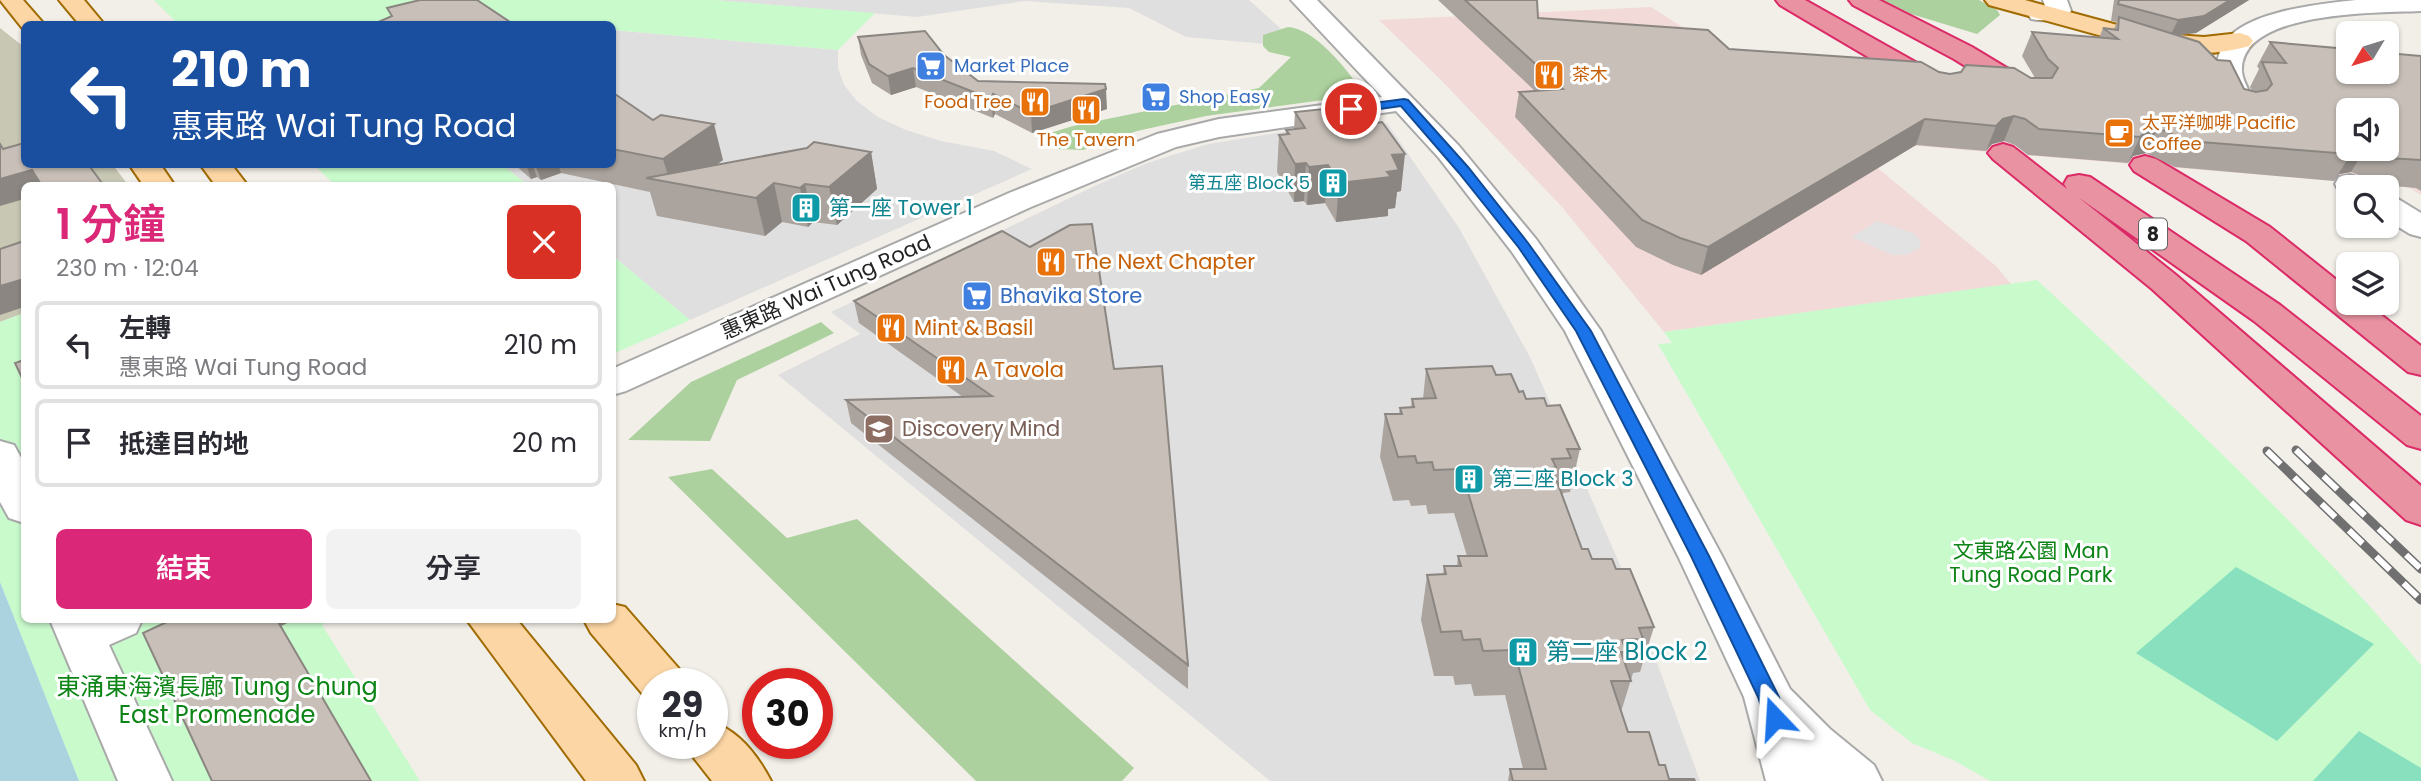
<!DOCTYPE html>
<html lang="zh-TW">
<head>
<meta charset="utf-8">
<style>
	:root { --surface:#fff; --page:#f2f2f3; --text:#2b2b33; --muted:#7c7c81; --line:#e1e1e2; --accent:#db2777 }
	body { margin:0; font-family:Poppins,"Noto Sans TC",sans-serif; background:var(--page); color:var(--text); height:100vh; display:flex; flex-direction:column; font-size:26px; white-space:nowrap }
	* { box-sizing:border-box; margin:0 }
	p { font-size:23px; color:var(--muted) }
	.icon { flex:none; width:38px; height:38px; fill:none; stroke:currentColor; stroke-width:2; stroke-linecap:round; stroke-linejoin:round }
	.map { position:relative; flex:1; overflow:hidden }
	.panel { position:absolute; left:21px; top:182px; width:595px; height:441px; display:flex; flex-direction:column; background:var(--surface); border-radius:10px; box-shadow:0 2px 5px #0004 }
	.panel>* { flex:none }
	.guide { position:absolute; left:21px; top:21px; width:595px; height:147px; border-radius:10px; box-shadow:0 2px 5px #0004; background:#1a4fa0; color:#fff; overflow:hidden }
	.needle { width:46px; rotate:232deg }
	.tools { position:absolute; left:2336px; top:21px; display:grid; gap:14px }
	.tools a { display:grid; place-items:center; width:63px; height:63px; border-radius:10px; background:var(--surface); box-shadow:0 2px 5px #0004; font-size:35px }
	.speed { position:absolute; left:637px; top:668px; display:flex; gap:14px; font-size:35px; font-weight:700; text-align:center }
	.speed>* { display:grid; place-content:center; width:91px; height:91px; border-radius:50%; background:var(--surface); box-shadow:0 2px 5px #0004; line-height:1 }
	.speed small { font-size:18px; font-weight:400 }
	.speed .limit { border:10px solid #d22; background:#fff; color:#111 }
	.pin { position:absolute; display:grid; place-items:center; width:60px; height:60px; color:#fff; margin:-30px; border:4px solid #fff; border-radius:50%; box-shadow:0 2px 7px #0007 }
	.me { position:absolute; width:77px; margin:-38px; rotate:340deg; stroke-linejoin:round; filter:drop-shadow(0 0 5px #0008) }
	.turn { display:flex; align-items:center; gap:24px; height:147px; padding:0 35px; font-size:32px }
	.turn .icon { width:91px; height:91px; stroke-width:2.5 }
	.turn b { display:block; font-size:49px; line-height:60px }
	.round { display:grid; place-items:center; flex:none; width:74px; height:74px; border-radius:10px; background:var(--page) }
	.summary { display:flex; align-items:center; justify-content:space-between; height:119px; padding:0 35px }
	h1 { font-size:42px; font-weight:600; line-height:52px; color:var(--accent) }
	.cta { display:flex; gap:14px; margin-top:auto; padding:14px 35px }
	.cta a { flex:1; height:80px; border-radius:10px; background:var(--accent); color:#fff; font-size:28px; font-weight:600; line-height:80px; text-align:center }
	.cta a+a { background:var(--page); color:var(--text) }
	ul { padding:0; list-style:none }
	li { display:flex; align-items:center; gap:21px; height:88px; margin:0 14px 10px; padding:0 21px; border:4px solid var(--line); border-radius:10px }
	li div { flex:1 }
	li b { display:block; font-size:26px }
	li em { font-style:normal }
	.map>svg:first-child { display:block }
	.residential { fill:#e0dfdf }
	.commercial { fill:#f2dad9 }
	.construction { fill:#c7c7b4 }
	.forest { fill:#add19e }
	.park { fill:#c8facc }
	.pitch { fill:#88e0be }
	.parking { fill:#e2e2e2 }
	.water { fill:#aad3df }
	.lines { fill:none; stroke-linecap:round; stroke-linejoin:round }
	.minor-casing { stroke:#a9a9a9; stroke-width:4 }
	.major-casing { stroke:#a06b00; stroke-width:4 }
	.highway-casing { stroke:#dc2a67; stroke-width:4 }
	.minor { fill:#fff; fill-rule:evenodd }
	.major { fill:#fcd6a4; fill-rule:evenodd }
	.highway { fill:#e892a2; fill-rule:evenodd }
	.rail-casing { stroke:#707070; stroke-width:9 }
	.rail { stroke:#fff; stroke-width:6; stroke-dasharray:19; stroke-linecap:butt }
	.wall { fill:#aba49e; fill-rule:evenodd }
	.shaded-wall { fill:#8b8681 }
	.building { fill:#c7bfb8; stroke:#8b8681; stroke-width:2 }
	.route { fill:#1a73e8; stroke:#114b97; stroke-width:2 }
	.labels { text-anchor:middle; stroke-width:6; stroke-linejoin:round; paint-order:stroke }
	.far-shop-label { font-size:18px; fill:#366cbe; stroke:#fff; text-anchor:start }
	.far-food-label { font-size:18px; fill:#c56008; stroke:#fff; text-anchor:start }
	.far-culture-label { font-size:18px; fill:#0d838f; stroke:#fff; text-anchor:end }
	.shield { fill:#fff; stroke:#646464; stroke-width:2 }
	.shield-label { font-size:19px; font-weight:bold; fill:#222 }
	.culture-label { font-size:21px; fill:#0d838f; stroke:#fff; text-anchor:start }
	.food-label { font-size:21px; fill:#c56008; stroke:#fff; text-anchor:start }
	.street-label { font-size:21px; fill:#222; stroke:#fff }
	.shop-label { font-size:21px; fill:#366cbe; stroke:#fff; text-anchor:start }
	.education-label { font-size:21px; fill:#785e54; stroke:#fff; text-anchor:start }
	.park-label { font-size:21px; fill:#0c8416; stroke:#fff }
	.near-culture-label { font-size:24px; fill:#0d838f; stroke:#fff; text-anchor:start }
	.near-park-label { font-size:24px; fill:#0c8416; stroke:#fff }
</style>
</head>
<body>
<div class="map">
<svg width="2421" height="781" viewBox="0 0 2421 781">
	<rect width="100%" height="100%" fill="#f2efe9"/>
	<g class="residential">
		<path d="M714,0H1249L1301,47L1186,37L1129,8L1025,1L917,17Z"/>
		<path d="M613,30L838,50V68L844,85L857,101L878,117L906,130L941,141L994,151L1032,169L690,320L613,256L612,186L528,185L502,165L612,164Z"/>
		<path d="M1363,119L1387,123L1459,228L1531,359L1629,586L1700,781H1270L778,375L860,334L831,312L1099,184L1147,163L1208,144Z"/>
	</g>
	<path class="commercial" d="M1651,7L1759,76L2348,149H2387L2421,128V195L2408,187L1844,140L1996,266L2011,284L1664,332L1562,207L1441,80L1379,20Z"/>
	<path class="construction" d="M0,28L24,47V164L113,165L128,185L24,186V313L0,322Z"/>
	<g class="forest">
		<path d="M1883,0H1979L1997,10L2000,15L1977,34L1911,14Z"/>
		<path d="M1288,27C1314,28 1347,69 1361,90L1345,97L1206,116L1137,131L1083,150L1058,149L1037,137L1073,126L1259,88L1291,57L1269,52L1263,46V35Z"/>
		<path d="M821,322L834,333L737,380L710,441L628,440L691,382Z"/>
		<path d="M712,469L787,538L857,519L1134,768L1122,781H976L668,477Z"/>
	</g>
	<g class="park">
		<path d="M154,0H714L875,13L838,50L613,30L612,24H546L468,18L443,24H178Z"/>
		<path d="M314,165H502L528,185H335Z"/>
		<path d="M612,256H613L690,320L613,354Z"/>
		<path d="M2037,280C2170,403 2304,527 2421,665V781H1990L1955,761L1912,743L1870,710L1658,344L1672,343L1664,332Z"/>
		<path d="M24,313V620H332L322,625L420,781H79L0,582V322Z"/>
	</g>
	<g class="pitch">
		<path d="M2236,567L2374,644L2277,741L2136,653Z"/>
		<path d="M2359,731L2421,768V781H2313Z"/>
	</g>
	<path class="parking" d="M1877,221L1915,234L1921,242L1919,249L1905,255H1892L1852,237Z"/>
	<path class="water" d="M0,582L79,781H0Z"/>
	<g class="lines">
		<g class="minor-casing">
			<g id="minor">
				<path d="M1291,0H1317L1459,146L1536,239L1601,331L1722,556L1790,689L1830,729L1874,765L1882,781H1766L1744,697L1678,556L1565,331L1512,252L1439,158L1396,111L1219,137L1176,147L1031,207L626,391L612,395V369L1009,193L1157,134L1219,119L1382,97Z"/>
				<path d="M2043,0H2067L2071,11L2068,16C2055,19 2044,22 2031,19L2028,14L2031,9L2045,6Z"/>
				<path d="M2356,0H2421V11C2380,13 2238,10 2242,72C2243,83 2253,97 2257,107L2253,113L2243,115L2233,113L2215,73C2217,65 2218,54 2222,47C2239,11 2321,4 2356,0Z"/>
				<path d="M2350,175L2366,180L2370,187H2348V195L2339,191L2335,184L2339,177Z"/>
				<path d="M2387,197L2398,199L2421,213V237L2410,234L2387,220Z"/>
				<path d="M0,441L14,445L24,463V523L9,518L0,502Z"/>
				<path d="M50,620H142L136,633L109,645L172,781H118Z"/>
			</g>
		</g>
		<g class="major-casing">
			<g id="major">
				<path d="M0,0H23L44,24H24L23,29Z"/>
				<path d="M59,0H84L104,24H79Z"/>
				<path d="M1985,0H2025L2147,33L2204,37L2240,33L2249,36L2253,41L2249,46C2235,50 2218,53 2204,53C2187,53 2170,45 2153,50L1989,5Z"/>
				<path d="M129,164H160L175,186H144Z"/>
				<path d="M200,164H231L248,186H216Z"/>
				<path d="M612,604L625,607L680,670L688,684H653V700L646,698L591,633L584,620H612Z"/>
				<path d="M467,620H517L636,765L644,781H586Z"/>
				<path d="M712,722C739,731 758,756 771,781H712L694,758L687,744H712Z"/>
			</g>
		</g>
		<g class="highway-casing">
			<g id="highway">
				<path d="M1776,0H1805L1949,81L1953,87L1949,93L1939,95L1929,93L1780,5Z"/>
				<path d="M1849,0H1879L1972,47L2040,88L2044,94L2040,100L2030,102L2020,100L1954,59L1853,5Z"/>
				<path d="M2003,144L2013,147L2067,189L2064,184L2068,177L2079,175L2090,177L2280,305L2421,416V449L2407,445L2254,321L2078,197L2176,275L2421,486V525L2406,520L2152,289L1993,159L1988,153L1993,147Z"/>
				<path d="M2145,156L2156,159L2270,227L2348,289V303H2366L2421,346V375L2408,372L2246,241L2134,171L2130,165L2134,159Z"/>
			</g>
		</g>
		<use href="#minor" class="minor"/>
		<use href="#major" class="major"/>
		<use href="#highway" class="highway"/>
		<g class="rail-casing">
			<g id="rail">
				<path d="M2296,450L2421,569"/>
				<path d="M2267,451L2421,600"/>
			</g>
		</g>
		<use href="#rail" class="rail"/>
	</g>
	<g class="wall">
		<path d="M1438,0H1537L1538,18L1729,49L1939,72L1950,74L2031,78H2035L2022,56L2032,32L2099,38L2103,28L2114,29L2117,22L2111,21L2114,0H2249L2196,33L2178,35L2244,89L2252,91L2250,87L2259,69L2257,66L2270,42L2421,56V191L2416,188L2371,184L2367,178L2351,172L2339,174L2334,181L2175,167L2146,153L2133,156L2128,163L2028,155L2015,145L2004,141L1992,144L1986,151L1916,145L1701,275L1673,265L1636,247L1515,117L1519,92L1535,91ZM2387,110V149H2348Z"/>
		<path d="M858,37L944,55L978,81L1107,109L1032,133L995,114L993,118L916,87L891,95L872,83L861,55Z"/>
		<path d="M612,92L653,120L723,160L717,164L871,152L877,189L837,225L813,222L808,227L782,222L765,236L657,216L650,192L561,173L541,180L537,177L531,179L514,164H612Z"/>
		<path d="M1295,112L1401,191L1397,192L1395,208L1388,209V216L1336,222L1325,203L1307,205L1304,201L1294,202L1277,172L1279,135L1286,134V130L1294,129Z"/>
		<path d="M854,301L1114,369L1188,665V689L851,423L846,400L963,397L859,323Z"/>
		<path d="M1426,369L1496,375L1519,392L1526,399L1547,406L1580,449L1570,492L1563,493V496L1582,549L1592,559L1616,569L1654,627L1640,672L1633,673L1621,712L1628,732L1659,765L1669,779L1695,781H1508L1510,769H1523L1505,695L1474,696L1471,684L1455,685L1453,676H1434L1421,620L1427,575L1443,574L1444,566H1457L1458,556H1467L1454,513L1428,514L1426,505L1411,506L1409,500L1393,501L1380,457L1385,414H1399L1400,408L1411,407L1412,399H1423Z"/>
	</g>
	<g class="shaded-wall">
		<path d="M2230,0H2249L2196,33L2170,36L2178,20Z"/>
		<path d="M913,68L916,87L891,95L888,76Z"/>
		<path d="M1106,89L1107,109L1032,133L1031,113Z"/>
		<path d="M993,94L995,114L993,118L991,99Z"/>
		<path d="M2014,116L2004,141L1992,144L1986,151L1996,126L2003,119Z"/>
		<path d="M1925,119L1916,145L1701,275L1708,247Z"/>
		<path d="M714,124L723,160L689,186L670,182L663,159Z"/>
		<path d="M2158,128L2146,153L2133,156L2128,163L2140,137L2146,131Z"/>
		<path d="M2354,149H2365L2351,172L2339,174L2334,181Z"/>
		<path d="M871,152L877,189L837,225L829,187Z"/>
		<path d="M1405,154L1401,191L1397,192L1395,208L1388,209V216L1336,222L1339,183L1392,155Z"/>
		<path d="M1306,163L1304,201L1294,202L1295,164Z"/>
		<path d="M526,164H532L537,177L531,179Z"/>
		<path d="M535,164H558L561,173L541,180Z"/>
		<path d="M1328,165L1325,203L1307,205L1309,167Z"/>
		<path d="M32,170L41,186H24V199L0,206V179Z"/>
		<path d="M774,183L782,222L765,236L756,198Z"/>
		<path d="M805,184L813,222L808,227L800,188Z"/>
		<path d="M24,279V307L0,315V286Z"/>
		<path d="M277,620H294L281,626Z"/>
	</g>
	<g class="building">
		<path d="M420,0H477L513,24H374L392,16L387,8Z"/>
		<path d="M1465,0H1537L1538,18L1708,30L1729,49L1921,62L1939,72L1950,74L1961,72L1966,65L2014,68L2031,78H2052L2058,68L2048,59L2032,32L2118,39L2103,28L2118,30L2119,17L2199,42L2217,60L2230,61L2244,89L2256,92L2267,90L2272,84L2262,62L2286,63L2270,42L2348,49V72H2387V53L2421,56V160L2387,158L2383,151L2375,149H2387V110H2348V149H2354L2349,154L2188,141L2158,128L2146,131L2140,137L2039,129L2025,119L2014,116L2003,119L1996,126L1925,119L1708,247L1680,238L1642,220L1519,92L1563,89Z"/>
		<path d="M2119,0H2230L2204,16L2178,20L2118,4Z"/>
		<path d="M925,31L944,55L978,81L1105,84L1106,89L1031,113L993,94L991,99L913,68L888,76L869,64L858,37Z"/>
		<path d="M612,92L653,120L661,115L714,124L663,159L612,149Z"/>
		<path d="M1343,107L1346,112L1357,110L1369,124L1382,122L1405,154L1392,155L1399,170L1387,172L1391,177L1339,183L1328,165L1309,167L1306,163L1295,164L1279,135L1289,134L1286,130L1305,128L1295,112Z"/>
		<path d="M814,142L871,152L829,187L805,184L800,188L774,183L756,198L646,178L807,148Z"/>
		<path d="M24,143V164H88L104,186H42L32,170L0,179V144L3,149Z"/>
		<path d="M1092,224L1114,369L1162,366L1188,665L846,400L992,396L854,301L1002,231L1030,247L1070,225Z"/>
		<path d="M24,241V279L0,286V249Z"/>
		<path d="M24,360V382L15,363Z"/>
		<path d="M1492,366L1496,375L1511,374L1519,392L1523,391L1526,399L1544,398L1547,406L1560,405L1580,449H1567L1571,458L1552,459L1556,467L1552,468L1582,549H1588L1592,559H1612L1616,569H1630L1654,627L1639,628L1643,639L1622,640L1626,652H1621L1631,681H1611L1628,732H1649L1659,765H1665L1669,779H1694L1695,781H1513L1510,769H1546L1514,650L1483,651L1480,639L1463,640L1461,631L1441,632L1427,575L1446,574L1444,566H1461L1458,556H1487L1461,469L1434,470L1432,462L1417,463L1415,456L1398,457L1385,414H1402L1400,408L1414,407L1412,399L1436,398L1426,369Z"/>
		<path d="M171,620H277L371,781H212L143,633Z"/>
	</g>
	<path class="route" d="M1404,99L1408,100L1468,167L1528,243L1591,331L1709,556L1779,697L1785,718L1782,724L1775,727L1767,724L1758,697L1691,556L1576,331L1519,248L1459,173L1401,106L1351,113L1345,109L1351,106Z"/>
	<defs>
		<g id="supermarket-square" transform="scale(1.575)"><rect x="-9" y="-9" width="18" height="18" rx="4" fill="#3f7fe0" stroke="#fff"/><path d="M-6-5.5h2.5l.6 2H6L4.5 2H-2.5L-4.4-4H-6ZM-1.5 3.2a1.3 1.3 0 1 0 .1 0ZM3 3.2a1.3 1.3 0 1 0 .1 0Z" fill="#fff"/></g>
		<g id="restaurant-square" transform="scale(1.575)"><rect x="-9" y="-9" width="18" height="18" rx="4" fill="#e8710a" stroke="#fff"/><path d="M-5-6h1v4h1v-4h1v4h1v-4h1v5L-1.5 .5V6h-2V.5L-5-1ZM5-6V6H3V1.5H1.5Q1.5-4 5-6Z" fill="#fff"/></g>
		<g id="cafe-square" transform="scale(1.575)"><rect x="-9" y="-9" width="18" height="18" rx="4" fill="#e8710a" stroke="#fff"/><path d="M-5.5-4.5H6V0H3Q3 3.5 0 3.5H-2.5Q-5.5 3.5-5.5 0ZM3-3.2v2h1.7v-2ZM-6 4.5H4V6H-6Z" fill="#fff"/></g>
		<g id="building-square" transform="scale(1.575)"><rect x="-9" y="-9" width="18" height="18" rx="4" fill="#0f9aa8" stroke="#fff"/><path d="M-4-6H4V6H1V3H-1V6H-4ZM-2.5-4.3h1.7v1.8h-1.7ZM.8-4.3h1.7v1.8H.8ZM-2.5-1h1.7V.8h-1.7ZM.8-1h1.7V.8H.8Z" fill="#fff"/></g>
		<g id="school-square" transform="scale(1.575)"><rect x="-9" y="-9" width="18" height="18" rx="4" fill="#8d6e63" stroke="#fff"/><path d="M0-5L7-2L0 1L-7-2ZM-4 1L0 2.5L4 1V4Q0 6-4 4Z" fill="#fff"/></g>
	</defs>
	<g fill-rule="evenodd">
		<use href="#supermarket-square" x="931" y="66"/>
		<use href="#restaurant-square" x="1549" y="75"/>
		<use href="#supermarket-square" x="1156" y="97"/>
		<use href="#restaurant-square" x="1035" y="102"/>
		<use href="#restaurant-square" x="1086" y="110"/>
		<use href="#cafe-square" x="2119" y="133"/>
		<use href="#building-square" x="1333" y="183"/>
		<use href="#building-square" x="806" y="208"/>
		<use href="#restaurant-square" x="1051" y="262"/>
		<use href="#supermarket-square" x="977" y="296"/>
		<use href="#restaurant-square" x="891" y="328"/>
		<use href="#restaurant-square" x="951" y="370"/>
		<use href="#school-square" x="879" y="429"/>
		<use href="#building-square" x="1469" y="479"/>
		<use href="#building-square" x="1523" y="652"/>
	</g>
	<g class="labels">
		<g class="far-shop-label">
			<text x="954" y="72">Market Place</text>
			<text x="1179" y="103">Shop Easy</text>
		</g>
		<g class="far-food-label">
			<text x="1572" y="81">茶木</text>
			<text x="1012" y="108" text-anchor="end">Food Tree</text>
			<text x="2142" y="129">太平洋咖啡 Pacific<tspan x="2142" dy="21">Coffee</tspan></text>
			<text x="1086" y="146" text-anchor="middle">The Tavern</text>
		</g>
		<g class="far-culture-label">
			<text x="1310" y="189">第五座 Block 5</text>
		</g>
		<rect class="shield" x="2139" y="218.5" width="28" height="31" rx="5"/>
		<g class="shield-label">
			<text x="2153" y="241">8</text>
		</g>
		<g class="culture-label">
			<text x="829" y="215">第一座 Tower 1</text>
			<text x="1492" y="486">第三座 Block 3</text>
		</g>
		<g class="food-label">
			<text x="1074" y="269">The Next Chapter</text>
			<text x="914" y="335">Mint &amp; Basil</text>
			<text x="974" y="377">A Tavola</text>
		</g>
		<g class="street-label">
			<text transform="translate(826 287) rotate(-24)" y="7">惠東路 Wai Tung Road</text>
		</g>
		<g class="shop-label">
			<text x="1000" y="303">Bhavika Store</text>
		</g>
		<g class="education-label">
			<text x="902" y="436">Discovery Mind</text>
		</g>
		<g class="park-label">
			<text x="2031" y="558">文東路公園 Man<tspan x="2031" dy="24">Tung Road Park</tspan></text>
		</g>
		<g class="near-culture-label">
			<text x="1546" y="660">第二座 Block 2</text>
		</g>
		<g class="near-park-label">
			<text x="217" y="695">東涌東海濱長廊 Tung Chung<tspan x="217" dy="28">East Promenade</tspan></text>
		</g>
	</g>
</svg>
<div class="tools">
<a><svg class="needle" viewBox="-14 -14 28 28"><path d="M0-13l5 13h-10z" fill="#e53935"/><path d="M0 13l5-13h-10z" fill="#7c7c81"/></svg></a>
<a><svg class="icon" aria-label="sound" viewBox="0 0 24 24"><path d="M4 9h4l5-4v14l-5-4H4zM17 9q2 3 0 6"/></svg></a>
<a><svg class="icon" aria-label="search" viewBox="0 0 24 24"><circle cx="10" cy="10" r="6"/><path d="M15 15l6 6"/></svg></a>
<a><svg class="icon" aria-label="layers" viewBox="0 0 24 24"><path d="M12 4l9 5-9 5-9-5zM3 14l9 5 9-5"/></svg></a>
</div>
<div class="speed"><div>29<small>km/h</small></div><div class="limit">30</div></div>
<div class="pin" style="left:1351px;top:109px;background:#d93025"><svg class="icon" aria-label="arrive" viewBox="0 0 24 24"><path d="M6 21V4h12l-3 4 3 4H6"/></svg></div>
<svg class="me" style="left:1775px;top:718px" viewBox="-20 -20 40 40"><path d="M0-17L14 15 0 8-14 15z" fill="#1a73e8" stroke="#fff" stroke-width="4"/></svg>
<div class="guide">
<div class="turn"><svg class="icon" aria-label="left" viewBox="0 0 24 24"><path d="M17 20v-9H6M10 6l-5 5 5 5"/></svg><div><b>210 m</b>惠東路 Wai Tung Road</div></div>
</div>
<section class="panel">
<div class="summary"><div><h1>1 分鐘</h1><p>230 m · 12:04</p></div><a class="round" style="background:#d93025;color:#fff"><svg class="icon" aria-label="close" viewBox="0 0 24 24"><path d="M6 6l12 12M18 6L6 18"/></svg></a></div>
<ul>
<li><svg class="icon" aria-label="left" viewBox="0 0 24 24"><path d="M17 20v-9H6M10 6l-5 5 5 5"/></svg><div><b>左轉</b><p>惠東路 Wai Tung Road</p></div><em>210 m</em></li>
<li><svg class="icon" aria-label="arrive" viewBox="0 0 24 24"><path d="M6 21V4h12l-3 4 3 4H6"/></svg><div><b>抵達目的地</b></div><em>20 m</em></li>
</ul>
<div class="cta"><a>結束</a><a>分享</a></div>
</section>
</div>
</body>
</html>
